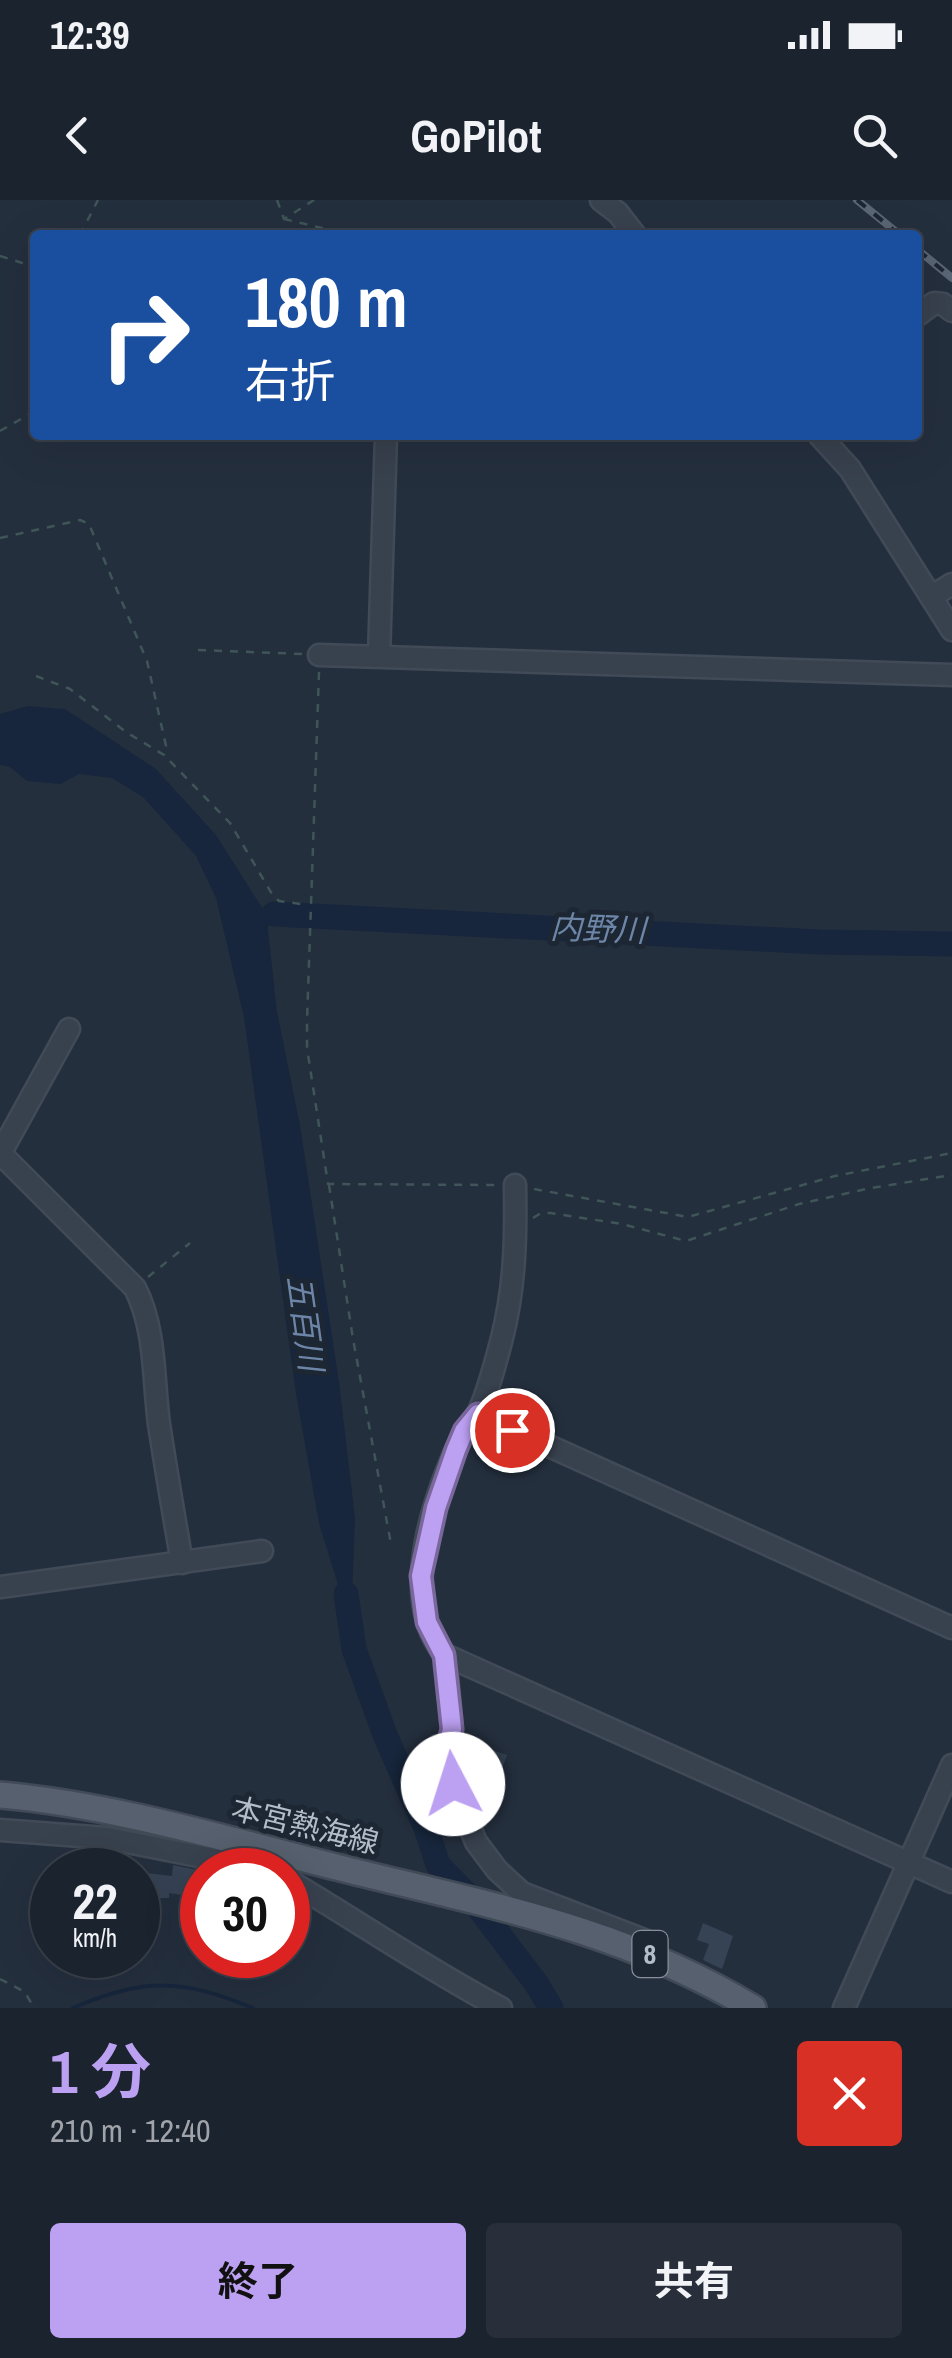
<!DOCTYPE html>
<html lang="ja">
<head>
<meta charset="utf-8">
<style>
	:root { --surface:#1b232e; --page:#282f3a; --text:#f1f3f6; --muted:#a0a4aa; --line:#39404a; --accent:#bca0f2 }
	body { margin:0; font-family:"Archivo Narrow","Noto Sans JP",sans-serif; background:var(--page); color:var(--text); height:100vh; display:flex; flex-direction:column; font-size:38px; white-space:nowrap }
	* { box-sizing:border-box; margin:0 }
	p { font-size:32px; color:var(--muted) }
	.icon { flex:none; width:55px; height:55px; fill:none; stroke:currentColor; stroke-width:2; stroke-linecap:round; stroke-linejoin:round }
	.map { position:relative; height:1808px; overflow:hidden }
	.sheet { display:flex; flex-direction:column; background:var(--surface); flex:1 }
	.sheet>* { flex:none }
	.top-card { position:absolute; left:30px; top:30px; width:892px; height:210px; border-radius:10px; box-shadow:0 10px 40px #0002,0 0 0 2px var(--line); background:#1a4fa0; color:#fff; overflow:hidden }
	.speed { position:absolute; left:30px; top:1648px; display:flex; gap:20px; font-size:50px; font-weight:700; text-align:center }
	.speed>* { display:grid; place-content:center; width:130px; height:130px; border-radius:50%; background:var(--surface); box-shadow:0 10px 40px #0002,0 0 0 2px var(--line); line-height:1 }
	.speed small { font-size:25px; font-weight:400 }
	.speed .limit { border:15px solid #d22; background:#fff; color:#111 }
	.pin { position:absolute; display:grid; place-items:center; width:85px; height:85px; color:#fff; margin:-42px; border:5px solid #fff; border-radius:50%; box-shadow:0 2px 10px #0007 }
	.me { position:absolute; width:110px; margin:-55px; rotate:355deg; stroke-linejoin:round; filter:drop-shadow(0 0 8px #0008) }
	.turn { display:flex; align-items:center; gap:35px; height:210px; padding:0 50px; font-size:45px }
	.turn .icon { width:130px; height:130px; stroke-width:2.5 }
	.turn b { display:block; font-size:70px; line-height:85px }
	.round { display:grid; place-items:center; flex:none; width:105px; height:105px; border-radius:10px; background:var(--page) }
	.overview { display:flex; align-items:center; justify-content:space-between; height:170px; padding:0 50px }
	h1 { font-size:60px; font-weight:700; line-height:75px; color:var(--accent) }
	.cta { display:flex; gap:20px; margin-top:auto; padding:20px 50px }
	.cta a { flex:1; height:115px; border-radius:10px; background:var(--accent); color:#111; font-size:40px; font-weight:700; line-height:115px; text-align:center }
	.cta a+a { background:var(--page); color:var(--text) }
	.status { display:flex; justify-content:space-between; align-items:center; height:70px; padding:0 50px; background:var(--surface); direction:ltr }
	.status svg { height:28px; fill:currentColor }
	header { display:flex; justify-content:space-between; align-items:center; height:130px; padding:0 50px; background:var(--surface); font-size:45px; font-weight:700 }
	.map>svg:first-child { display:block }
	.water { fill:#17263c }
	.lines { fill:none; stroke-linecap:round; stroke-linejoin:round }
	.stream { stroke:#17263c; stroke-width:4 }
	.river { stroke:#17263c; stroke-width:25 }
	.building { fill:#364354 }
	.minor-casing { stroke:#414a57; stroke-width:25 }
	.major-casing { stroke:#414a57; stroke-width:30 }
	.path { stroke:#3f5557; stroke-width:2.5; stroke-dasharray:8 8; stroke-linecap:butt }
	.minor { stroke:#38414e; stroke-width:20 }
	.major { stroke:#56606e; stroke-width:25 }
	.rail-casing { stroke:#5a6575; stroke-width:8 }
	.rail { stroke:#1d2633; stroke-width:4; stroke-dasharray:11; stroke-linecap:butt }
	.route-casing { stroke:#7a689d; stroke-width:25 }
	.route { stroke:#bca0f2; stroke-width:18 }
	.labels { text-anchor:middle; stroke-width:10; stroke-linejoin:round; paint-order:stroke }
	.shield { fill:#1d2633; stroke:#878f9c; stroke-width:2.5 }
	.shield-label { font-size:28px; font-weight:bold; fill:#b4bcc9 }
	.street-label { font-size:30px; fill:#b4bcc9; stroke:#1d2633 }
	.water-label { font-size:32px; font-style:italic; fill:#6d86a8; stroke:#1d2633 }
</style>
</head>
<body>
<div class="status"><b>12:39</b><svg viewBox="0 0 49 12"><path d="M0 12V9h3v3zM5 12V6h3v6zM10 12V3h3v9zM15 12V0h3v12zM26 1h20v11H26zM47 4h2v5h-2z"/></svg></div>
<header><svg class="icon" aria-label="back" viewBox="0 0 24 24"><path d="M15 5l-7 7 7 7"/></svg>GoPilot<svg class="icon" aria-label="search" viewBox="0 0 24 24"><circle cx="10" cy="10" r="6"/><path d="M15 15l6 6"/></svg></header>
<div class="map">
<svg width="952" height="1808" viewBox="0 0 952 1808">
	<rect width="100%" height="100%" fill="#242f3e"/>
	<path class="water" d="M28,506L65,509L156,569L216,635L264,711L309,714V718L269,719L268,730L277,812L300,925L339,1182L355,1318L351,1427L319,1323L296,1194L244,817L216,698L196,656L143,597L112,578L79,574L61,584L27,581L10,567L0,565V514Z"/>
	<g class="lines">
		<path class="stream" d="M73,1808C145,1777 182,1779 253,1808"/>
		<g class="river">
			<path d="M274,714L819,742L952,744"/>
			<path d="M346,1394L354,1449L385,1535L426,1628L438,1665L475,1703L536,1783L551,1808"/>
		</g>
	</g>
	<g class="building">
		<path d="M480,1546L507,1555L502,1569L493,1566L491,1572L470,1565L471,1561L464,1559L468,1548L479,1551Z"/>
		<path d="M173,1665L202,1671V1678L182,1695L169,1693V1698H159L158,1704L150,1703V1710L138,1709L139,1677H145L146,1673L172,1676Z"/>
		<path d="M703,1723L733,1736L722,1769L703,1760L709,1744L697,1740Z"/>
	</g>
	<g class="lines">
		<g class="minor-casing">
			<g id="minor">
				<path d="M601,0L618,13L635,35"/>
				<path d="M918,115L934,103L943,104L952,111"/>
				<path d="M819,235L850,269L952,430"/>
				<path d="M931,397L952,384"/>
				<path d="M319,455L952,475"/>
				<path d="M379,456L386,235"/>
				<path d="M0,953L135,1088C156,1129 153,1178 159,1224C166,1270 174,1316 182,1363"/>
				<path d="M0,954L69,829"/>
				<path d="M515,985C516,1037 515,1087 502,1138C496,1161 489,1189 479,1211C475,1220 466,1227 462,1236C434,1296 397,1398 445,1455L952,1682"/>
				<path d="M478,1214L952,1428"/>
				<path d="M0,1387L262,1351"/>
				<path d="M445,1455L452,1529L444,1555V1564L476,1642L497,1670L522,1693L644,1740L648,1753"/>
				<path d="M0,1630L107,1638L269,1670"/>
				<path d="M288,1680C359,1722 427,1769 501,1808"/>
				<path d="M844,1808L952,1565"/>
			</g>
		</g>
		<g class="major-casing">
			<path id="major" d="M0,1595C114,1605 225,1639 336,1667C483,1704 621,1728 753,1808"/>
		</g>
		<g class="path">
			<path d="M277,0L284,19L314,0"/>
			<path d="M284,19L330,30L332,35"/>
			<path d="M80,35L98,0"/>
			<path d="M0,56L35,67"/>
			<path d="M0,231L35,211"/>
			<path d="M0,338L80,320L89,324L147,461L166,546L164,555"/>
			<path d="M198,450L303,454"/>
			<path d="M319,472L307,821V848L328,984L497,985"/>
			<path d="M36,476L70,489L126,532L164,555L230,623L272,694L279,701L308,705"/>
			<path d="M329,985L353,1139L391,1344"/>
			<path d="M534,989L688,1017L835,976L952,953"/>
			<path d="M533,1018L541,1013H550L622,1024L686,1041L799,1004L871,988L952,975"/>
			<path d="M148,1077L190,1043"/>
			<path d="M0,1779L25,1792L34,1808"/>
		</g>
		<use href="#minor" class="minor"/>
		<use href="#major" class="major"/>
		<g class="rail-casing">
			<g id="rail">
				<path d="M857,0L900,35"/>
				<path d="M918,50L952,78"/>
			</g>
		</g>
		<use href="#rail" class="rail"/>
	</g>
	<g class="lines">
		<g class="route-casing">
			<path id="route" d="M453,1584L444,1564L452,1529L444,1455L427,1422L421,1376L436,1308L456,1250L464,1231L478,1214L512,1230"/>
		</g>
		<use href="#route" class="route"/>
	</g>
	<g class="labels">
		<rect class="shield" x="632.5" y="1731" width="35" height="46" rx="8"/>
		<g class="shield-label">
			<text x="650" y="1764">8</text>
		</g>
		<g class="street-label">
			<text transform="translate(305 1626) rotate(14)" y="10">本宮熱海線</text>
		</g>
		<g class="water-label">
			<text transform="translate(598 729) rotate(2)" y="11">内野川</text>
			<text transform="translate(305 1123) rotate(82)" y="11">五百川</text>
		</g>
	</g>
</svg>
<div class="speed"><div>22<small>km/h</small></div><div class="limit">30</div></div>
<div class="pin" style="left:512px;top:1230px;background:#d93025"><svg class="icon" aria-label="arrive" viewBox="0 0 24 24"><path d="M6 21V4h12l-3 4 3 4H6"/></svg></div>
<svg class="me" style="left:453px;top:1584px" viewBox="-20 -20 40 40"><circle r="19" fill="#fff"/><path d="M0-13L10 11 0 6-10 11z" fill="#bca0f2"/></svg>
<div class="top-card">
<div class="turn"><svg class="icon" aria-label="right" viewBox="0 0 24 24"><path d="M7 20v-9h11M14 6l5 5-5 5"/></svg><div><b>180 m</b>右折</div></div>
</div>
</div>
<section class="sheet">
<div class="overview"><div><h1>1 分</h1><p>210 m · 12:40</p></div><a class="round" style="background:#d93025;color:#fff"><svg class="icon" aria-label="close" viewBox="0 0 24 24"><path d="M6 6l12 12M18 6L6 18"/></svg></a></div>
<div class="cta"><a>終了</a><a>共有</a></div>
</section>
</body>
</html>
